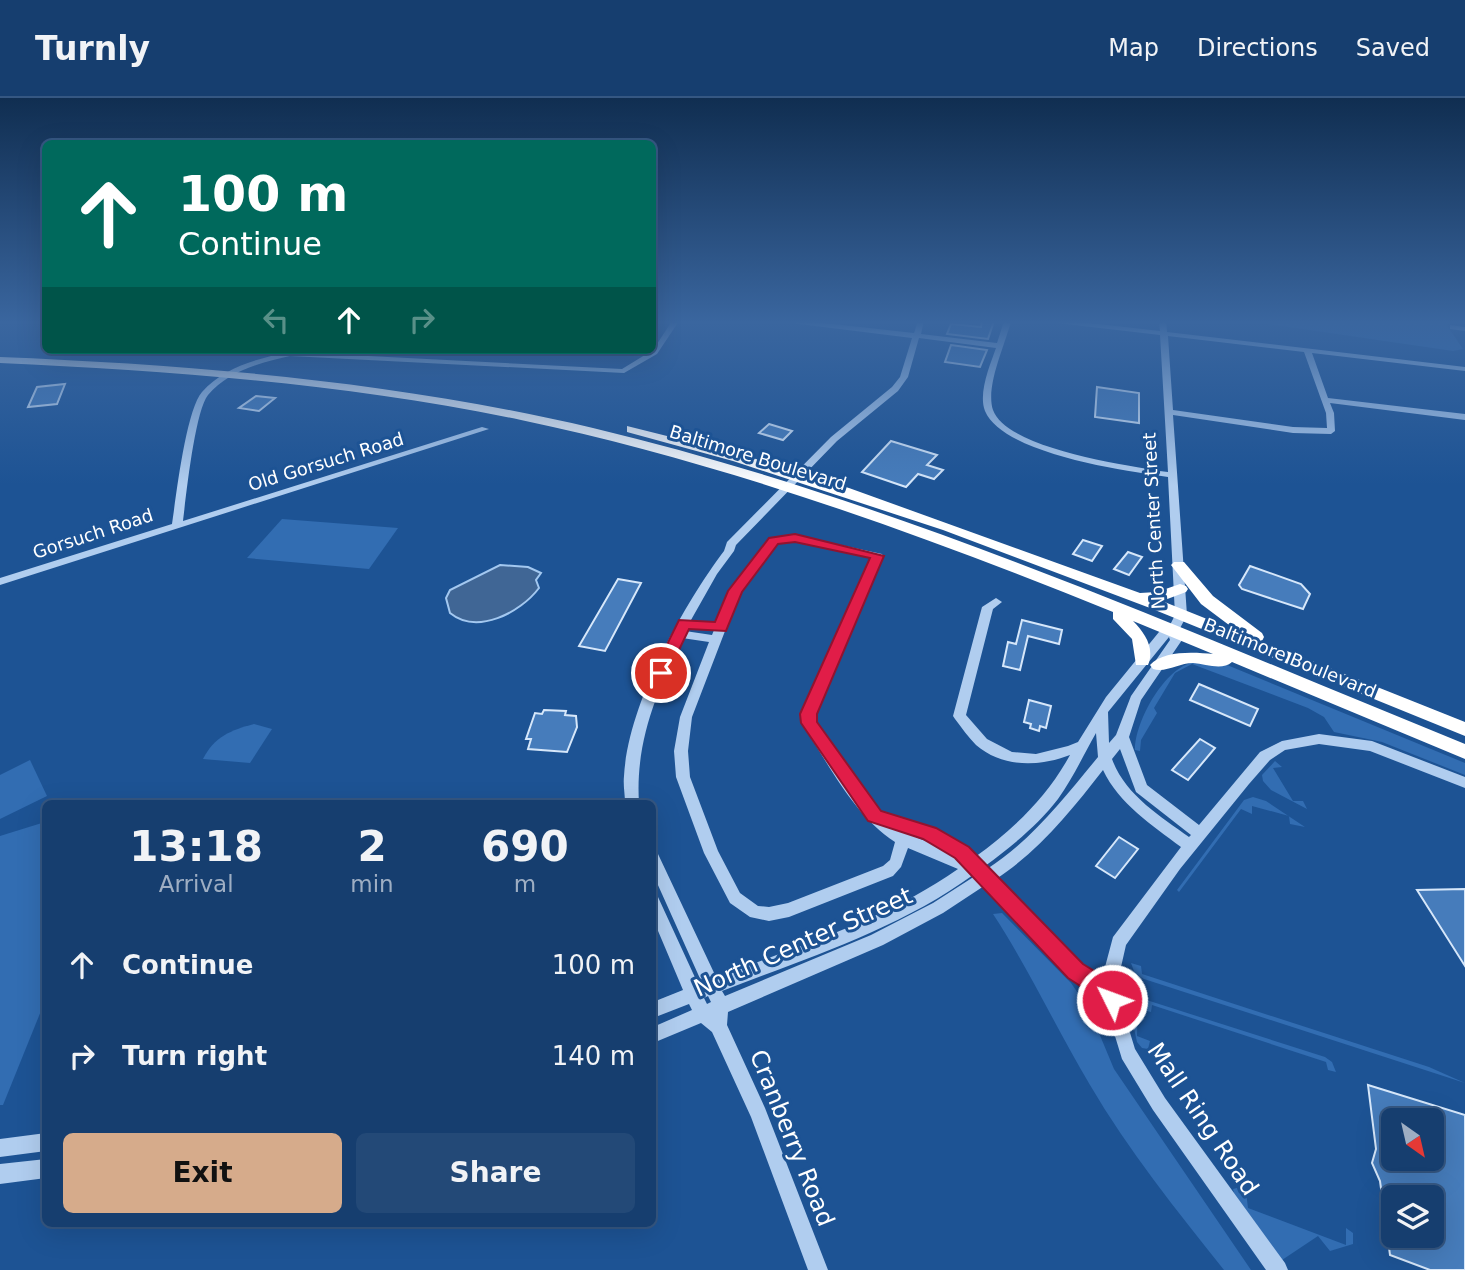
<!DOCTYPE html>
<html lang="en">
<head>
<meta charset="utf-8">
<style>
	:root { --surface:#163e6f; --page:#234977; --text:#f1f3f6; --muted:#9eaec3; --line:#355782; --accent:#d6ab8b }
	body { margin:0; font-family:"DejaVu Sans",sans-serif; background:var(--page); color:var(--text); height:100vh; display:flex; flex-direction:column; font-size:26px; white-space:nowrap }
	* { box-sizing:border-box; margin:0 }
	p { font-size:23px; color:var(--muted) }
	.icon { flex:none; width:38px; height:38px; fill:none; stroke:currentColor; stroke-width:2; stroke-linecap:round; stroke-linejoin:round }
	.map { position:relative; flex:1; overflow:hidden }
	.details { position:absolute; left:42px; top:702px; width:614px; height:427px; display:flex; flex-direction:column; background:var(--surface); border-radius:10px; box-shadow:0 7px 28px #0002,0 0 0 2px var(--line) }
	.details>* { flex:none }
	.guide { position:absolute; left:42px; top:42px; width:614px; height:214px; border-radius:10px; box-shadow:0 7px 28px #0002,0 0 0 2px var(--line); background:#00695c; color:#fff; overflow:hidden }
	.needle { width:46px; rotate:146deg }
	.buttons { position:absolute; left:1381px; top:1010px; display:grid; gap:14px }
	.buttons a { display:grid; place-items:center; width:63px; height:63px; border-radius:10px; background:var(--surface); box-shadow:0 7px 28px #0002,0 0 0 2px var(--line); font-size:35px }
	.pin { position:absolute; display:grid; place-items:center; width:60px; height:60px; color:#fff; margin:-30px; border:4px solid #fff; border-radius:50%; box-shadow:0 2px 7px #0007 }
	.me { position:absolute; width:77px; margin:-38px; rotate:312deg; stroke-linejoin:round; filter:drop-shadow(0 0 5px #0008) }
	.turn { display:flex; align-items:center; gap:24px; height:147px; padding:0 21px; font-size:32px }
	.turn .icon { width:91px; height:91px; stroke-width:2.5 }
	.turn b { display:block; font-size:49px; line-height:60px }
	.lanes { display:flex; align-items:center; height:66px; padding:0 21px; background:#0003; justify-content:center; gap:35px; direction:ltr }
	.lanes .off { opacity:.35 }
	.eta { display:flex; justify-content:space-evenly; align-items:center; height:119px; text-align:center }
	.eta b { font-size:42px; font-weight:800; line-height:49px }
	.button { display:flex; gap:14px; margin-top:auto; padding:14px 21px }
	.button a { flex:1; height:80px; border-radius:10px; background:var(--accent); color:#111; font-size:28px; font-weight:800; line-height:80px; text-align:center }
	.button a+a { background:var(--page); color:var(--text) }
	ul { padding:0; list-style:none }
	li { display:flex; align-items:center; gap:21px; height:91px; padding:0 21px }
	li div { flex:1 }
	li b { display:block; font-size:26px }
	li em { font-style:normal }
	header { display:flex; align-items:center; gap:42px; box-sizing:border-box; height:98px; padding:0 35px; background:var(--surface); border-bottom:2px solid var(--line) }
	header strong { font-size:33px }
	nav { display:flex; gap:38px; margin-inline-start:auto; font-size:24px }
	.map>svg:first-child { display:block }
	.green { fill:#326db2 }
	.water { fill:#406695; stroke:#a3c8f0; stroke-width:2 }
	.building { fill:#467cbb; stroke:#d6e7fa; stroke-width:2; fill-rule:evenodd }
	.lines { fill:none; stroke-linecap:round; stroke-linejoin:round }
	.minor { fill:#b0cdef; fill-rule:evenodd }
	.highway { fill:#fff; fill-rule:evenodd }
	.route { fill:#e11d48; stroke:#92132f; stroke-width:2 }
	.labels { text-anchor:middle; stroke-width:6; stroke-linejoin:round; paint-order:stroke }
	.far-street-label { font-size:18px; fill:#fff; stroke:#1d5394 }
	.near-street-label { font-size:24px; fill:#fff; stroke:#1d5394 }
</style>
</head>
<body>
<header>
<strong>Turnly</strong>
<nav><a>Map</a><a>Directions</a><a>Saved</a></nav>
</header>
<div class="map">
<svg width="1465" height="1172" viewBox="0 0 1465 1172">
	<rect width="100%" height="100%" fill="#1d5394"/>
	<g class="green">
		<path d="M1247,223H1444L1463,251L1453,253Z"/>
		<path d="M282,421L398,430L369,471L247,460Z"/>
		<path d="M1194,564L1227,567L1465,665V677L1382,644L1334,634L1324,619L1308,610L1192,566L1175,575L1154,610L1157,615L1141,642L1140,653L1135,652C1135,623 1165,569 1194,564Z"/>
		<path d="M254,626L272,631L250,665L203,661C214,639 231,632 254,626Z"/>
		<path d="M30,662L47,698L0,721V677Z"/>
		<path d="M1275,663L1282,669L1273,670L1293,703H1303L1307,711L1271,692L1263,683L1262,677Z"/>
		<path d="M1253,699L1266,703L1305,729L1290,726L1289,718L1252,708V716L1241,711L1179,794L1177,792L1244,702Z"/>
		<path d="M45,724V903L3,1007H0V738Z"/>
		<path d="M1002,815L1071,885L1089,911L1114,971L1251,1172H1224C1177,1113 1128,1052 1090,987C1056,930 1029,871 993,816Z"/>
		<path d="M1131,865L1141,868L1142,876L1429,969L1465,985L1144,881L1135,876Z"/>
		<path d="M1134,898L1325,959L1332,964L1336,974L1328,972L1326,964L1152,907L1151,914L1138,911L1137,938L1150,943L1148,951L1142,950L1137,944L1129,908V903Z"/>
		<path d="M1237,1090L1246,1094L1248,1110L1346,1147V1130L1353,1135V1146L1330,1153L1318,1138L1282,1162L1234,1095L1233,1091Z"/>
	</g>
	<path class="water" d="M500,467L528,469L541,475L536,482L539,490C520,515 477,537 450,515L446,500L450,492Z"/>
	<g class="building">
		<path d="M982,223H994L988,241L947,236L951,226L981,229Z"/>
		<path d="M951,247L987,252L980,269L945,264Z"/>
		<path d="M65,286L57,306L28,309L37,289Z"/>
		<path d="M1097,289L1139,295V325L1095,319Z"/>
		<path d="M256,298L275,300L259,313L239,310Z"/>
		<path d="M769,326L792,333L783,342L759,335Z"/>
		<path d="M891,343L937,357L927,367L943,372L934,381L918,376L906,389L862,374Z"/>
		<path d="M1083,442L1102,448L1092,463L1073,456Z"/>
		<path d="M1128,454L1142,459L1129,477L1114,471Z"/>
		<path d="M1250,468L1301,486L1310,496L1303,511L1242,491L1239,487Z"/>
		<path d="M618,481L641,485L605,553L579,548Z"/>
		<path d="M1022,522L1062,532L1059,546L1028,538L1020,572L1003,568L1008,544L1016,546Z"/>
		<path d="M1199,586L1258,611L1250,628L1190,602Z"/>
		<path d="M1029,602L1051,608L1046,630L1040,628L1039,633L1030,630L1031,626L1024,624Z"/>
		<path d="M544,612L566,613L565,617L576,618L577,629L567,654L528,651L531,641H526L535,615L542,616Z"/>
		<path d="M1200,641L1215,650L1188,682L1172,672Z"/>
		<path d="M1119,739L1138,751L1115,780L1096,768Z"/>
		<path d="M1465,791V868L1417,792Z"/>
		<path d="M1368,987L1465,1017V1172H1430L1390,1157L1380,1083L1372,1065L1376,1051ZM1393,1022H1432V1060H1393ZM1393,1099H1432V1138H1393Z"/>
	</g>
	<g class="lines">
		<g class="minor">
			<path d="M672,223H679L657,256L624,275L290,258C262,264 228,273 208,297C195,313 186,398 183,423L482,329L489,331L0,487V480L172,426C176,399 186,312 202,294C224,269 259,260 290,254L622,271L653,252Z"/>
			<path d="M787,223H806L914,235L918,223H924L921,236L997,245L1004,223H1011C1006,245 985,288 993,312C1007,351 1130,368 1168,374L1160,237L1057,225L1054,223H1072L1160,233L1159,223H1166L1167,234L1465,269V273L1312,255L1328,300L1465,316V322L1330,305L1334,315L1335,333L1331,336L1293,335L1173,317L1187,517L1178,534L1182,542L1141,602L1129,639L1147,687L1199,727L1260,654L1282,643L1319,636L1372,643L1465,679V690L1370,653L1319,646L1285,652L1270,662L1249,686L1180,771L1126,847L1121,869L1120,902L1135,951L1165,1000L1285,1165L1288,1172H1266L1153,1012L1122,961L1104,902V893L1086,890L1069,878L984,788L943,815L883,847L728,914L727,927L765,1010L828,1172H808L751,1019L712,934L701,925L653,945V929L692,912L689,906L653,920V904L683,892L653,821V797L658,799L698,886L702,885L653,776V754L658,756L716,879C795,850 889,820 958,771L908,750L901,769L893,778L789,819L769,823L750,819L730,805L704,755L676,679L674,653L680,619L709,544L682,540C657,594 635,644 639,705H625C625,696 623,687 624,678C628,607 682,509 724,453L727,444L831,339L892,289L900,279L912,240L791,225ZM1168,238L1304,254L1326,315L1327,330L1293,329L1173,312ZM919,240L996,250C990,267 978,295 985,313C1003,356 1125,373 1168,379L1175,517L1168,531L1159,534L1106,599L1078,644L1068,648L1036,656L1012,654L987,641L966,617L993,511L1002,504L996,500L982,509L953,618L955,621C962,630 968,639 976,647C1003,670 1039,669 1070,657C1047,699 1014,731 975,759L967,751L934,731L880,716L853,683L815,625L814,616L883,458L882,456L795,437L770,441L730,493L717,525L691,522L717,476L734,453L736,447L837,343L898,293L908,279ZM795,443L872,460L802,616C803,629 811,640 818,651C839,685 861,722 895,744L890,762L883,768L788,805L769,809L758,808L740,795L718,753L690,679L688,653L692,619L740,494L777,446ZM687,529L714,532L712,537L685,533ZM1169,539L1170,542L1131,598L1116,637L1109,645L1108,614ZM1096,635L1098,659C1065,699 1031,743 987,771L985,768C1011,749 1038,727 1058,701C1073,680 1084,656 1096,635ZM1120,651L1136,694L1191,737L1189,739C1160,718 1125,697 1112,661ZM1103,672C1119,706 1152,727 1181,749L1113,839L1105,869V877L1095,876L1081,868L996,781C1039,753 1072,712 1103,672ZM901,733L925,740L940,749ZM973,777L975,778L933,805L871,837L725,898L722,893C807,860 899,831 973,777ZM708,898L711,904L707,906L704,900Z"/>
			<path d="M1450,227L1465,229V233L1450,231Z"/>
			<path d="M46,1035V1053L0,1059V1041Z"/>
			<path d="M46,1061V1080L0,1086V1066Z"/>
		</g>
		<g class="highway">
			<path d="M0,259C199,267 398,284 593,330C895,402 1179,530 1465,646V661L1232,564C1222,573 1206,566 1193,565C1179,565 1166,575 1153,571L1150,567C1163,552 1195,554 1213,556L1133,523C1145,535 1155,550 1148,567H1136L1132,541L1113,521V514C920,436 725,365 521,322C350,286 175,273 0,265Z"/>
			<path d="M627,328L743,357L849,390L1140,495L1157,494L1180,486L1186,488L1188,491L1186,494L1162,503L1237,533L1201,506L1171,467L1174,464H1184L1213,498L1262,535L1264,539L1262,543L1465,624V638L1150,510L943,432L733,363L627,334Z"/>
		</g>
	</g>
	<linearGradient id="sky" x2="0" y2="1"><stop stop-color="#102e51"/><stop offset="0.58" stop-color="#3a669f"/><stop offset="1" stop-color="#3a669f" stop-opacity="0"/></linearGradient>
	<rect width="1465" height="387" fill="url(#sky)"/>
	<path class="route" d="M795,436L884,458L817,616V624L881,713L936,730L969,749L1083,866L1096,874L1119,879L1123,902L1120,909L1112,912L1104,909L1101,895L1085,891L1068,880L955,760L923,741L868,723L801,625L800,616L870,460L795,444L778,446L742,494L726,533L689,531L666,579H655L653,575L679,522L715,524L728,493L769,440Z"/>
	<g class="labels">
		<g class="far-street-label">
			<text transform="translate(758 360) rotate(17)" y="6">Baltimore Boulevard</text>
			<text transform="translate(326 364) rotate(-17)" y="6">Old Gorsuch Road</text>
			<text transform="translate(1154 423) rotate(-93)" y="6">North Center Street</text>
			<text transform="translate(93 436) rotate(-18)" y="6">Gorsuch Road</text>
			<text transform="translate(1290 560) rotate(22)" y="6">Baltimore Boulevard</text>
		</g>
		<g class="near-street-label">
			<text transform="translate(803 844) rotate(-24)" y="8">North Center Street</text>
			<text transform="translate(1203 1021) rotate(56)" y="8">Mall Ring Road</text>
			<text transform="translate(792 1040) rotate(68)" y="8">Cranberry Road</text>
		</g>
	</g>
</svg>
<div class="buttons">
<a><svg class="needle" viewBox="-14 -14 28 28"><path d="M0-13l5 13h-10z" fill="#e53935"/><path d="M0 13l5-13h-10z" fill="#9eaec3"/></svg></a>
<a><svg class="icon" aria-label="layers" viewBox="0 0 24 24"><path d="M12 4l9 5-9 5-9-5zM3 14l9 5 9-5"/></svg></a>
</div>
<div class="pin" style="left:661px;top:575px;background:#d93025"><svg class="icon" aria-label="arrive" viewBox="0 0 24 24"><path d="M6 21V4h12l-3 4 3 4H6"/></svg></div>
<svg class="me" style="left:1112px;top:902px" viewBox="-20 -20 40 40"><circle r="17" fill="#e11d48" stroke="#fff" stroke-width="3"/><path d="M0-11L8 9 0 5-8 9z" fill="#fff"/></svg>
<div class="guide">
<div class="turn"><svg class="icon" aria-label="ahead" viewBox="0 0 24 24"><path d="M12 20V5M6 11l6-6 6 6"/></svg><div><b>100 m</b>Continue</div></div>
<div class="lanes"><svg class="icon off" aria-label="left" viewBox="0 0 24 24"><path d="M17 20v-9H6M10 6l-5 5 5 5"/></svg><svg class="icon" aria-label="ahead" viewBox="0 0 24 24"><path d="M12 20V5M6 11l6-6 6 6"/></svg><svg class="icon off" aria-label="right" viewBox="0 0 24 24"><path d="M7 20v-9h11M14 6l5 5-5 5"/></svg></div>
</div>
<section class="details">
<div class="eta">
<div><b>13:18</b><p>Arrival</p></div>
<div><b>2</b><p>min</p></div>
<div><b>690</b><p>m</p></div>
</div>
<ul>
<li><svg class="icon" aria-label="ahead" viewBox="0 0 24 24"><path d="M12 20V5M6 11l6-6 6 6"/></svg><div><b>Continue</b></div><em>100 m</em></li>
<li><svg class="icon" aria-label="right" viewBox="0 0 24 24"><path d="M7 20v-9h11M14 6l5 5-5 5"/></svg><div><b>Turn right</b></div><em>140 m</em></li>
</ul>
<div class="button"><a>Exit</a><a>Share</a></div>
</section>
</div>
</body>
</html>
